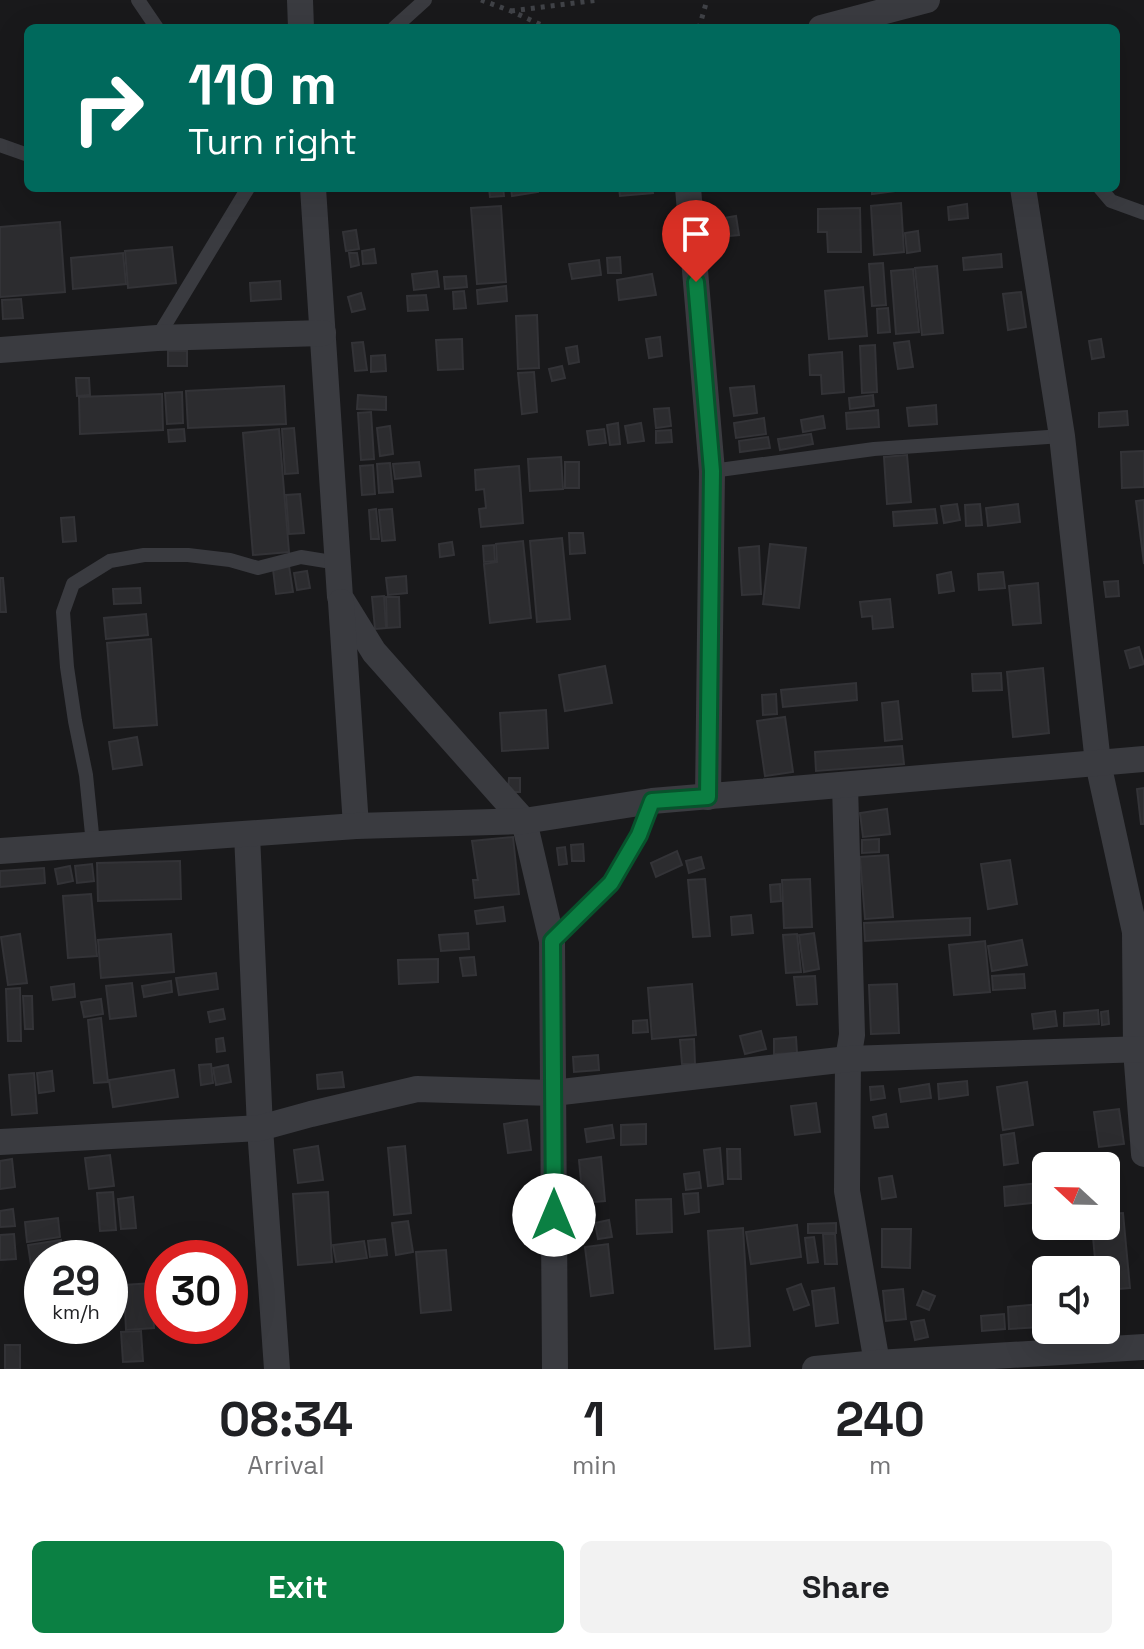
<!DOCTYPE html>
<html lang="en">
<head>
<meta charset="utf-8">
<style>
	:root { --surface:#fff; --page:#f2f2f2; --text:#202124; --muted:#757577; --accent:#0b8043 }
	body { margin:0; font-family:"Space Grotesk",sans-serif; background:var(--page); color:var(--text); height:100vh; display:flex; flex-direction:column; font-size:30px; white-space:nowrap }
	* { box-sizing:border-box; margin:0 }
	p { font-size:26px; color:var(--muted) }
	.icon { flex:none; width:44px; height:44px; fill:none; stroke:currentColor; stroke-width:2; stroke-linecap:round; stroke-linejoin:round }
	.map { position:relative; height:1369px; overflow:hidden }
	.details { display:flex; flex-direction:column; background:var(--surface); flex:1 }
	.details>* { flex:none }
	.hud { position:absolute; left:24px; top:24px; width:1096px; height:168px; border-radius:12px; box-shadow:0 8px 32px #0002; background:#00695c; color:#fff; overflow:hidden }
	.needle { width:52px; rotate:292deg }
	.tools { position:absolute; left:1032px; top:1152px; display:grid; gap:16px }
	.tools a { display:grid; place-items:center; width:88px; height:88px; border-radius:12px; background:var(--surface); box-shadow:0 8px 32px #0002; font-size:40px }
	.speed { position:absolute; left:24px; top:1240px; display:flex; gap:16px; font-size:40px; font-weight:700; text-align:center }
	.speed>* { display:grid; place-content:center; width:104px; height:104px; border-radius:50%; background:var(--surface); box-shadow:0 8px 32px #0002; line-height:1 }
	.speed small { font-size:20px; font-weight:400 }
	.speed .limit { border:12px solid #d22; background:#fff; color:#111 }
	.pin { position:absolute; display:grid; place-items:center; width:68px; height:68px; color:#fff; margin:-82px -34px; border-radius:50% 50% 50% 0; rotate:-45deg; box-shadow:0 0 8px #0007 }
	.pin .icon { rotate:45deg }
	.me { position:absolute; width:88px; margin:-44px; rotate:0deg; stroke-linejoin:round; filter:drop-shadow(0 0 6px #0008) }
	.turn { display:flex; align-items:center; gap:28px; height:168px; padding:0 32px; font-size:36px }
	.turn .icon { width:104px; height:104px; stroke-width:2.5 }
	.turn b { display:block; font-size:56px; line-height:68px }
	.eta { display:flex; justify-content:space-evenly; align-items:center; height:136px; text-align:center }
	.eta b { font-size:48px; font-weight:700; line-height:56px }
	.cta { display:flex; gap:16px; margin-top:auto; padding:16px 32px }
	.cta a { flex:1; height:92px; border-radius:12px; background:var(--accent); color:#fff; font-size:32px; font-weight:700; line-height:92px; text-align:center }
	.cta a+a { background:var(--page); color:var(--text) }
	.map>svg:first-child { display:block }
	.building { fill:#2c2c2f; stroke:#333337; stroke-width:2 }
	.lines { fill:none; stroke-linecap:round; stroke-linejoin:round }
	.path { stroke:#404247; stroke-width:5; stroke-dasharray:4 6; stroke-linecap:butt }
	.service { stroke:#3a3b40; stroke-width:14 }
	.minor { stroke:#3a3b40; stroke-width:26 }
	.route-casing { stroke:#07532c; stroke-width:20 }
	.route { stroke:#0b8043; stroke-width:14 }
</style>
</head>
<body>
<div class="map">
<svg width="1144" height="1369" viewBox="0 0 1144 1369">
	<rect width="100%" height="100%" fill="#19191b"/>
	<g class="building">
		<path d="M489,188H503L504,196L490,197Z"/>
		<path d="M511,188H538V192L512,196Z"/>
		<path d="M619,188H652L653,193L620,196Z"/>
		<path d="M872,188H895L896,191L872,194Z"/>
		<path d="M901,203L904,252L874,255L871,206Z"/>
		<path d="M967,204L968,218L949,220L948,207Z"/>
		<path d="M501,206L506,282L477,284L471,208Z"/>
		<path d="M860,208L861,252H828L827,232H818V209Z"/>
		<path d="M736,216L739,235L720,237L718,219Z"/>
		<path d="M60,222L65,292L0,297V227Z"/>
		<path d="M356,230L359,249L346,251L343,232Z"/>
		<path d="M918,231L920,251L907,253L905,233Z"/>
		<path d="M172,247L176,283L128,288L125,251Z"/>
		<path d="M374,249L376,263L363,264L362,251Z"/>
		<path d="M123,253L126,284L73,289L71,258Z"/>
		<path d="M349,253H357L359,265L351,267Z"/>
		<path d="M1001,254L1002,267L964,270L963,258Z"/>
		<path d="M620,257L621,273H608L607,258Z"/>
		<path d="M599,260L601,275L572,279L569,264Z"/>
		<path d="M883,263L886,305L872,306L869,264Z"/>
		<path d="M937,266L943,333L922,335L915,268Z"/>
		<path d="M913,269L919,332L896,334L891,271Z"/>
		<path d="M437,271L439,287L414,290L412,274Z"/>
		<path d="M652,274L656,295L619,300L617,280Z"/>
		<path d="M466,276L467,287L445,289L444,277Z"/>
		<path d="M280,281L281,299L251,301L250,283Z"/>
		<path d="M506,286L507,301L478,304L477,290Z"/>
		<path d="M863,287L867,336L829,339L825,291Z"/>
		<path d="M464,291L466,308L454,309L453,292Z"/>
		<path d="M1021,292L1026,327L1008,330L1003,294Z"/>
		<path d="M361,293L365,309L352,312L348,297Z"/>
		<path d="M426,295L428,310L408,311L407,296Z"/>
		<path d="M21,299L23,318L3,319L2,300Z"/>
		<path d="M888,308L890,332L878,333L877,309Z"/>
		<path d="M537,315L539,368L518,369L516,316Z"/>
		<path d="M660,337L662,356L649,358L646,339Z"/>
		<path d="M462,339L463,369L438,370L436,340Z"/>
		<path d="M1101,339L1104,357L1092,359L1089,341Z"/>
		<path d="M909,341L913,367L898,369L894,343Z"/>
		<path d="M363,342L367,370L355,371L352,343Z"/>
		<path d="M875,345L877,392L862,393L860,346Z"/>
		<path d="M577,346L579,362L569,364L566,348Z"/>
		<rect x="168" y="351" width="19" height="15"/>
		<path d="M842,352L844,392L822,394L821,375H810L809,355Z"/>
		<path d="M385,355L386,371L371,372V356Z"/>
		<path d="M562,366L565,378L552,381L549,369Z"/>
		<path d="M534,372L537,412L522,414L518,373Z"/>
		<path d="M76,378H89L90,395L77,396Z"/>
		<path d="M284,386L286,424L188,428L186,391Z"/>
		<path d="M754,386L757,413L734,416L730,388Z"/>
		<path d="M182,392L183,423L167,424L165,393Z"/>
		<path d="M162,394L163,430L80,434L79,397Z"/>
		<path d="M358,395L386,397V410L357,409Z"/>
		<path d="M873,395L874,406L850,409L849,398Z"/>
		<path d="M936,405L937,424L909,426L907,408Z"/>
		<path d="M669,408L671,426L656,428L654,409Z"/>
		<path d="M878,410L879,427L847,429L846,413Z"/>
		<path d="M1127,411L1128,425L1099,427V413Z"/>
		<path d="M371,412L374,459L361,460L358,413Z"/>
		<path d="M823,416L825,428L803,432L801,420Z"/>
		<path d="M764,418L766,434L736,438L734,423Z"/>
		<path d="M618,423L620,444L610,445L607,425Z"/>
		<path d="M641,423L644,441L628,443L625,426Z"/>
		<path d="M390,426L393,454L380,456L377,428Z"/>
		<path d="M294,428L298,473L285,474L282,429Z"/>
		<path d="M184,429L185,441L169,442L168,430Z"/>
		<path d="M279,429L289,552L253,555L243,433Z"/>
		<path d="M604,429L606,443L589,445L587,431Z"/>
		<path d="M671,430L672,442L656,443V431Z"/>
		<path d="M811,434L813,444L780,450L778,439Z"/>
		<path d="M768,437L770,448L740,452L739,441Z"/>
		<path d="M1144,451V487L1122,488L1121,452Z"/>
		<path d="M907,455L911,502L887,504L884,457Z"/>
		<path d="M561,457L563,489L530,491L528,459Z"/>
		<path d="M419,462L421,476L395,479L393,464Z"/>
		<rect x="565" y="462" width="14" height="26"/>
		<path d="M390,463L393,492L379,493L377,464Z"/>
		<path d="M373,465L375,494L362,495L360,466Z"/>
		<path d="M519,466L523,523L481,527L479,509L486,508L484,489L476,490L475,470Z"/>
		<path d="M300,494L304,533L289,534L286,495Z"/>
		<path d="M1144,500V564L1136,501Z"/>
		<path d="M957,504L960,520L944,523L941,506Z"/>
		<path d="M980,504L982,525L966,526L965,505Z"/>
		<path d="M1018,504L1020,522L988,526L986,508Z"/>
		<path d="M376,509L379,539H371L369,510Z"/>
		<path d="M392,509L395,540L382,541L379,510Z"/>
		<path d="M935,509L937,523L894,526L893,512Z"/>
		<path d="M74,517L76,541L63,542L61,518Z"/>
		<path d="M569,533H583L585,553L570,554Z"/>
		<path d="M562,538L570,619L537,622L530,541Z"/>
		<path d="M523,541L531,618L490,623L484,564L497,562L496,544Z"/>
		<path d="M452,542L454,555L440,557L439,544Z"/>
		<path d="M770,544L806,548L799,608L763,604Z"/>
		<path d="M494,545L495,561L484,562L483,546Z"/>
		<path d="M759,546L761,594L742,595L739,548Z"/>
		<path d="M289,566L293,592L276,594L273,569Z"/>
		<path d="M307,571L310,588L297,590L294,573Z"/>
		<path d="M951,572L954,591L939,593L937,575Z"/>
		<path d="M1003,572L1005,588L979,590L978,574Z"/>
		<path d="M406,576L407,593L388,595L386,578Z"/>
		<path d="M0,578H3L6,612H0Z"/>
		<path d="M1118,581L1119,596L1106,597L1104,582Z"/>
		<path d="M1038,583L1041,623L1013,625L1009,586Z"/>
		<path d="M140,588L141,603L114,604L113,589Z"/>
		<path d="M384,596L386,628L375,629L372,597Z"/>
		<path d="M386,597H399L400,627L387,628Z"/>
		<path d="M890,599L893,627L873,629L872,616L862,617L860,602Z"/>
		<path d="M146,614L148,635L106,639L104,618Z"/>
		<path d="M151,639L157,725L114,728L107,643Z"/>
		<path d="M1139,647L1144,664L1130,668L1125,651Z"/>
		<path d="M605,666L612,703L565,711L559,675Z"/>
		<path d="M1043,668L1049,733L1013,737L1007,672Z"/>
		<path d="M1001,673L1002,690L973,691L972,674Z"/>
		<path d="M856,683L857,700L783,707L781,690Z"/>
		<path d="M776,694L777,714L763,715L762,695Z"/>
		<path d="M898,701L902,739L885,741L882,703Z"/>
		<path d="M546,710L548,748L502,751L500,713Z"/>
		<path d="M785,717L793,772L765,776L757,721Z"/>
		<path d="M137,737L142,765L113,769L109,742Z"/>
		<path d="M902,746L904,764L816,771L815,752Z"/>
		<path d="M509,778H520V792H508Z"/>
		<path d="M1144,788V824H1141L1137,789Z"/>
		<path d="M887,809L890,834L863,837L860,813Z"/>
		<path d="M513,837L519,894L475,898L473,880H478L472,841Z"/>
		<path d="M879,839V852L862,853V840Z"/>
		<path d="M583,844L584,861H572L571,845Z"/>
		<path d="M565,847L567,864L559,865L557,848Z"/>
		<path d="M677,851L682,865L656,877L651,863Z"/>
		<path d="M888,855L893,917L865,919L860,857Z"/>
		<path d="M701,857L704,868L689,873L686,861Z"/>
		<path d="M1010,860L1017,904L988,909L981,864Z"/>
		<path d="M180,861L181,899L98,901L97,863Z"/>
		<path d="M92,864L94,881L77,883L75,866Z"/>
		<path d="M70,866L73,881L58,884L55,869Z"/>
		<path d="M44,868L45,883L0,887V871Z"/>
		<path d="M705,879L710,936L693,937L688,880Z"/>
		<path d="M810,879L812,927L784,928L782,880Z"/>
		<path d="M780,884L781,901L771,902L770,885Z"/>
		<path d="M91,894L97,956L68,958L63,896Z"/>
		<path d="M503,907L505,921L477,924L475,911Z"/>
		<path d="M751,915L753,933L732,935L731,917Z"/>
		<path d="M970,918V935L865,941L864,923Z"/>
		<path d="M468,933L469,949L441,951L439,935Z"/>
		<path d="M814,933L819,969L804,972L799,935Z"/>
		<path d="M20,934L27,983L8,985L1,937Z"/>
		<path d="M171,934L174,972L101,978L98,940Z"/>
		<path d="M797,934L801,972L786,973L783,935Z"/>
		<path d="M1022,940L1027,965L992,971L988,946Z"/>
		<path d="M985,941L990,992L954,995L949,945Z"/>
		<path d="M474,957L476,975L463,976L460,958Z"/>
		<path d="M438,959V982L399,984L398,960Z"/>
		<path d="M216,973L218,989L179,995L176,978Z"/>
		<path d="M1024,974L1025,988L993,990L992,976Z"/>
		<path d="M815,976L817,1004L797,1005L794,977Z"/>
		<path d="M171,981L172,992L144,997L142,986Z"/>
		<path d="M132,983L136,1016L110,1019L106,986Z"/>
		<path d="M74,984L75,997L53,1000L51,987Z"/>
		<path d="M692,984L696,1035L652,1039L648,988Z"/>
		<path d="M897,984L899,1033L871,1034L869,985Z"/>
		<path d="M20,988L21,1041H8L6,989Z"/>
		<path d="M23,996H32L33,1029H25Z"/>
		<path d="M101,999L103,1014L84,1017L81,1002Z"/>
		<path d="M223,1009L225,1019L210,1022L208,1012Z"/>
		<path d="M1098,1010L1099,1024L1064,1026V1013Z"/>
		<path d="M1055,1011L1057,1026L1034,1029L1032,1014Z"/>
		<path d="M1108,1011L1109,1024L1102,1025L1101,1012Z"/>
		<path d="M101,1018L108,1082L94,1083L88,1020Z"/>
		<path d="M647,1020L648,1032L633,1033V1021Z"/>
		<path d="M761,1031L766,1049L745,1054L740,1036Z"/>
		<path d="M796,1037L797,1053L774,1054V1039Z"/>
		<path d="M223,1038L225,1051L217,1052L216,1039Z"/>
		<path d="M694,1039L695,1064H682L680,1040Z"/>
		<path d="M598,1055L599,1070L574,1072L573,1057Z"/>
		<path d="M211,1064L213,1083L201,1085L199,1065Z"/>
		<path d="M228,1065L231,1082L216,1085L213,1068Z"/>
		<path d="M174,1070L178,1097L113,1107L109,1080Z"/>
		<path d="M52,1071L54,1091L39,1093L37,1073Z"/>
		<path d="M342,1072L344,1087L318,1089L317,1075Z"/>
		<path d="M34,1073L37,1113L12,1115L9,1075Z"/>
		<path d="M967,1081L968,1095L939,1099L938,1084Z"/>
		<path d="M1027,1082L1033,1125L1003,1130L997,1087Z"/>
		<path d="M929,1084L931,1098L901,1102L899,1089Z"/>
		<path d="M883,1086L885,1098L871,1100L870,1087Z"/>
		<path d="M816,1103L820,1132L795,1135L791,1106Z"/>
		<path d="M1119,1109L1124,1144L1099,1147L1094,1112Z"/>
		<path d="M886,1114L888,1127L875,1128L873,1117Z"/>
		<path d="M527,1120L531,1150L508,1153L504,1124Z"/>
		<path d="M646,1124V1144L621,1145V1125Z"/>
		<path d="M612,1125L614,1138L587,1142L585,1129Z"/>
		<path d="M1014,1133L1018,1163L1004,1165L1001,1135Z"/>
		<path d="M318,1146L323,1180L298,1183L294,1150Z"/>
		<path d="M405,1146L411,1213L394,1215L388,1148Z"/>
		<path d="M720,1148L723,1184L708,1186L704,1150Z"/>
		<path d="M727,1149H740L741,1179H728Z"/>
		<path d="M110,1155L114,1186L89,1189L85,1158Z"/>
		<path d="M601,1157L605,1201L583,1203L579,1160Z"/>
		<path d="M12,1159L15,1187L0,1189V1161Z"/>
		<path d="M699,1172L701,1188L686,1190L684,1174Z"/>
		<path d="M892,1176L896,1197L882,1199L879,1178Z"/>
		<path d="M1038,1183L1040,1202L1005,1206L1004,1187Z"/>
		<path d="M113,1192L116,1230L100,1231L97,1193Z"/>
		<path d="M328,1192L332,1262L298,1265L293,1194Z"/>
		<path d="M698,1193L699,1212L685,1214L683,1194Z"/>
		<path d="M133,1197L136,1228L121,1229L118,1199Z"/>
		<path d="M671,1199L672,1232L637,1234L636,1200Z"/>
		<path d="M13,1209L15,1226L0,1227V1211Z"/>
		<path d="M1123,1213L1130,1288L1106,1290V1270H1096L1092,1226H1106V1214Z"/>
		<path d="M58,1218L60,1237L27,1242L25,1222Z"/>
		<path d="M609,1220L612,1237L598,1239L595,1223Z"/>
		<path d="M408,1221L413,1252L396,1255L392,1223Z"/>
		<path d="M836,1223V1233H808V1224Z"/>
		<path d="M797,1225L801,1257L751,1264L746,1232Z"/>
		<path d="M743,1228L750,1346L715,1349L708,1231Z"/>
		<path d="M882,1229H911L910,1268L882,1267Z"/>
		<path d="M14,1234L16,1259L0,1260V1235Z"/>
		<path d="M823,1234H835L837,1264H825Z"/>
		<path d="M814,1237L818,1262L808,1263L805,1238Z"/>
		<path d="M385,1239L387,1255L370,1257L368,1241Z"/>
		<path d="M61,1240L64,1258H42V1277L33,1279L28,1245Z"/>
		<path d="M364,1241L367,1258L336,1262L333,1245Z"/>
		<path d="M608,1244L613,1293L591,1296L585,1247Z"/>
		<path d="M446,1250L451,1310L421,1313L416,1252Z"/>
		<path d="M117,1280L119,1313L110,1314V1281Z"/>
		<path d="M152,1283L154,1328L126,1330L124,1285Z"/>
		<path d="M801,1284L809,1305L794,1310L787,1289Z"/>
		<path d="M834,1288L838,1323L816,1326L812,1291Z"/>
		<path d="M903,1289L906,1319L886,1321L883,1291Z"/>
		<path d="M923,1291L935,1296L929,1310L917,1305Z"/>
		<path d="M1040,1304L1042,1327L1009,1329L1008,1307Z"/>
		<path d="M1004,1314L1005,1329L982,1331L981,1316Z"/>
		<path d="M924,1320L928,1337L915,1340L911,1322Z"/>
		<path d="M141,1331L143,1361L123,1362L121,1332Z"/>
		<rect x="5" y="1345" width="15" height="24"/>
	</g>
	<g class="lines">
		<g class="path">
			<path d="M481,0L511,11L548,28"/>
			<path d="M511,11L598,0"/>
			<path d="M699,28L707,0"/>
		</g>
		<g class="service">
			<path d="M138,0L157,28"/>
			<path d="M394,28L425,0"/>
			<path d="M0,145L28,155"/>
			<path d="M1100,188L1111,201L1144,213"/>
			<path d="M157,338L248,188"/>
			<path d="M712,471L874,449L1062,436"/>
			<path d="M93,844L86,775L75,721L67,667L63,612L73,584L110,561L144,555H188L230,560L258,568L301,557L338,563"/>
			<path d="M552,941L611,883L639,835L652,801"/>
		</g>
		<g class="minor">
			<path d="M300,0L301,28"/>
			<path d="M821,28L927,0"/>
			<path d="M313,188L340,597L374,652L524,821L552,941L555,1369"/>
			<path d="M688,188L712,471L708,797"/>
			<path d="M1023,188L1062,436L1098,763L1135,932L1136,1050L1144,1154"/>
			<path d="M0,350L157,338L323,333"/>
			<path d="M341,602L356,826"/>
			<path d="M845,785L852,1035L848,1059L847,1191L877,1363"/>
			<path d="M247,834L260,1128L277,1369"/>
			<path d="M0,851L356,826L524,821L652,801L1144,759"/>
			<path d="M0,1142L260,1128L311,1114L417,1089L553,1093L848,1059L1144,1049"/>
			<path d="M815,1369L877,1363L1144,1347"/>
		</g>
	</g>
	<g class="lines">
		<g class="route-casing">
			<path id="route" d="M554,1215L552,941L611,883L639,835L652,801L708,797L712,471L696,282"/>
		</g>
		<use href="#route" class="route"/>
	</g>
</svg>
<div class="tools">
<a><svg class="needle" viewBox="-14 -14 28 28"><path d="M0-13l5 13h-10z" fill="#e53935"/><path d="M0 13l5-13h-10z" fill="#757577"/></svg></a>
<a><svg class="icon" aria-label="sound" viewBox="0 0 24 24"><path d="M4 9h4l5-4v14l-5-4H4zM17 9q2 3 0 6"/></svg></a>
</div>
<div class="speed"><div>29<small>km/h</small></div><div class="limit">30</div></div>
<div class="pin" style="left:696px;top:282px;background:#d93025"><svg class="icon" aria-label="arrive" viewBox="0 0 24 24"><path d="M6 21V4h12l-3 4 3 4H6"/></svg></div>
<svg class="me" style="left:554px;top:1215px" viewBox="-20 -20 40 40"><circle r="19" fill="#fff"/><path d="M0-13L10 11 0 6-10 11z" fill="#0b8043"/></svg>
<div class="hud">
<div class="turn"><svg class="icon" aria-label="right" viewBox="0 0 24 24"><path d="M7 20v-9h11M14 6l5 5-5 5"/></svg><div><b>110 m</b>Turn right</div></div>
</div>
</div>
<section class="details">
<div class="eta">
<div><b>08:34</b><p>Arrival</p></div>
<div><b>1</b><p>min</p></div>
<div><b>240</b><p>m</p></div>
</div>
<div class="cta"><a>Exit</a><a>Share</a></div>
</section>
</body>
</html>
